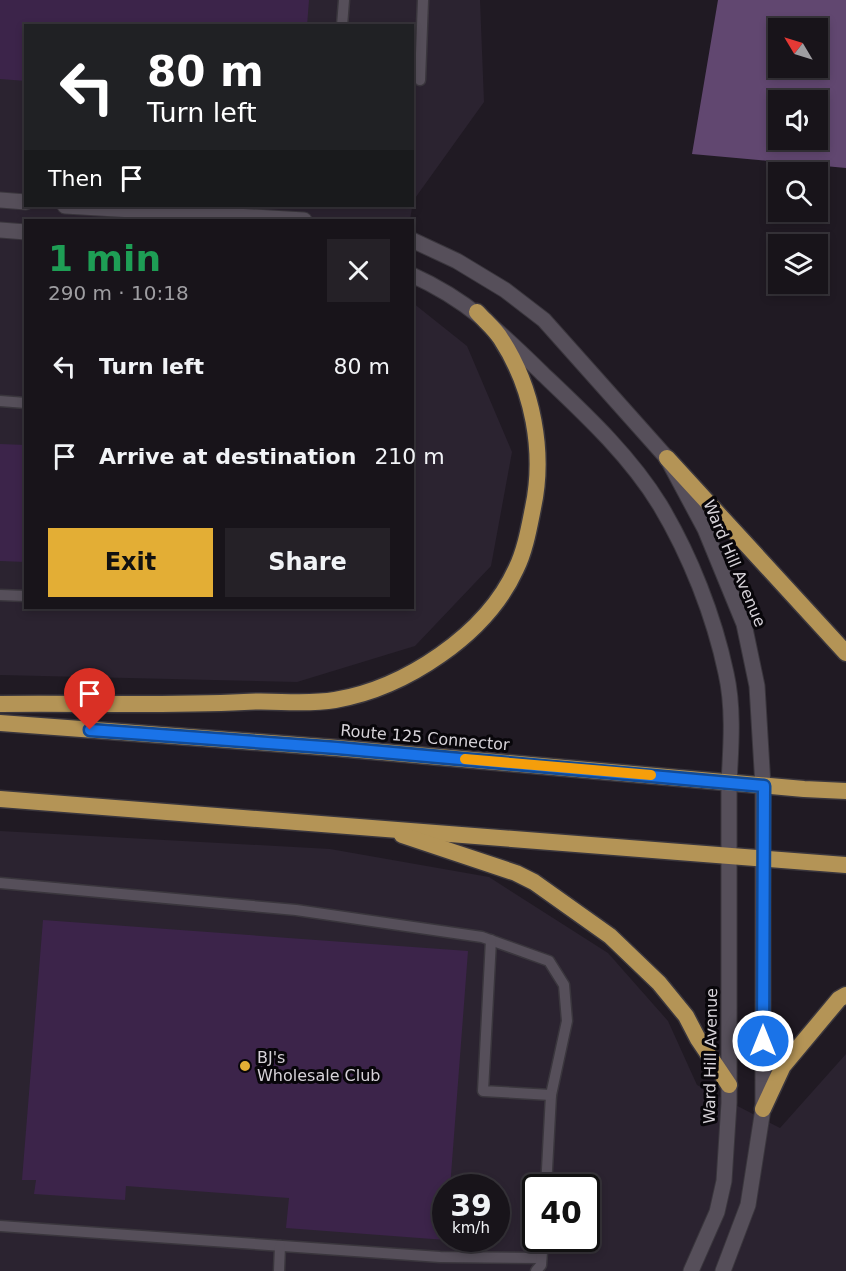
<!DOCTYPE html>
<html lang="en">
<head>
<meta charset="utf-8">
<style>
	:root { --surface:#18141a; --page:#252127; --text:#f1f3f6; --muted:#9f9ea2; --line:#363339; --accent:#e3ae35 }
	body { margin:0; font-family:"DejaVu Sans",sans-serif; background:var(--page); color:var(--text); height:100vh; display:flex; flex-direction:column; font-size:22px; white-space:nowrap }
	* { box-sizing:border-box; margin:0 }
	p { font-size:20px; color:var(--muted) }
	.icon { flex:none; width:33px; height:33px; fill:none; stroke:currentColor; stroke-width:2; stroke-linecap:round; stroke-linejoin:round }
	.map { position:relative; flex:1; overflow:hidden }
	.sheet { position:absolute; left:24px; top:219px; width:390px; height:390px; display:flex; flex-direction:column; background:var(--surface); border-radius:0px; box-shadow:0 3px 9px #0003,0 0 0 2px var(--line) }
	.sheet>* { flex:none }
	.guide { position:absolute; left:24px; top:24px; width:390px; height:183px; border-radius:0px; box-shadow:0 3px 9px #0003,0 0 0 2px var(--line); background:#202124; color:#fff; overflow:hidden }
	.needle { width:39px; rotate:308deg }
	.tools { position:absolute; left:768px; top:18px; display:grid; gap:12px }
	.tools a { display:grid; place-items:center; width:60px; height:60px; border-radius:0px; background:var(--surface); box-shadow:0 3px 9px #0003,0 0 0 2px var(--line); font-size:30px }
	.speed { position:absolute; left:432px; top:1174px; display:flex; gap:12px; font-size:30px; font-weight:700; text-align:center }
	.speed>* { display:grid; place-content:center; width:78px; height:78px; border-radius:50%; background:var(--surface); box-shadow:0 3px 9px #0003,0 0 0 2px var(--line); line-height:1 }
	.speed small { font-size:15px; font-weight:400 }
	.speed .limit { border:3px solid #111; border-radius:9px; background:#fff; color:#111 }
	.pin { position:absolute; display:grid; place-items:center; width:51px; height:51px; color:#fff; margin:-62px -26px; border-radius:50% 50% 50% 0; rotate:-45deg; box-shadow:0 0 6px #0007 }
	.pin .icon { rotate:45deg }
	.me { position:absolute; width:66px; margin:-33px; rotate:0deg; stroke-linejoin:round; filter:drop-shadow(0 0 4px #0008) }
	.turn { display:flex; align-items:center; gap:21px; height:126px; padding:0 24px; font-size:27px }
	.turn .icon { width:78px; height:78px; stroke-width:2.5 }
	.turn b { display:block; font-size:42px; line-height:51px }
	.then { display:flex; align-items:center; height:57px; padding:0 24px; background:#0003; gap:12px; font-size:22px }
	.round { display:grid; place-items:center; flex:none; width:63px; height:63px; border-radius:0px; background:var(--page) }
	.overview { display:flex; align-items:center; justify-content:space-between; height:102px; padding:0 24px }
	h1 { font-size:36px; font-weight:600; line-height:45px; color:#1e9e55 }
	.cta { display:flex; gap:12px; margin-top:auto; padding:12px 24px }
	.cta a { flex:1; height:69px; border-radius:0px; background:var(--accent); color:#111; font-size:24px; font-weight:600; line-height:69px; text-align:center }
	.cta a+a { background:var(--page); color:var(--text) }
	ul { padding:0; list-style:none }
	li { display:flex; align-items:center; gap:18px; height:90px; padding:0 24px }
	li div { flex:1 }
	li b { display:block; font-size:22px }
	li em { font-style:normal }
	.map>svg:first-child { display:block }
	.built { fill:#2b2330; fill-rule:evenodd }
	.forest { fill:#614770; fill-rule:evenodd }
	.building { fill:#3c244a }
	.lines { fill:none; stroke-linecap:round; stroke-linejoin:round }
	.service-casing { stroke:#3a363d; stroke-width:13 }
	.minor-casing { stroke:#3a363d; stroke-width:17 }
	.tertiary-casing { stroke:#3a363d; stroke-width:17 }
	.trunk-casing { stroke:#3a363d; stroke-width:19 }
	.service { stroke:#564f5a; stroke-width:10 }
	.minor { stroke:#564f5a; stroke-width:15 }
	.tertiary { stroke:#564f5a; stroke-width:15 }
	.trunk { stroke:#b49456; stroke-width:16 }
	.route-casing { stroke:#114b97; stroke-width:15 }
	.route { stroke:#1a73e8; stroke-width:10 }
	.slow { stroke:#f59e0b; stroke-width:10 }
	.poi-dot { fill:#e3ae35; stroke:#08060a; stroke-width:2 }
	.labels { text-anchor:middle; stroke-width:6; stroke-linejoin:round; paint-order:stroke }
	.street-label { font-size:16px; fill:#d7d3d9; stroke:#08060a }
	.poi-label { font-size:16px; fill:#d7d3d9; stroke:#08060a; text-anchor:start }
</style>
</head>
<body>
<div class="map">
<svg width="846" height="1271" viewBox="0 0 846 1271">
	<rect width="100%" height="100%" fill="#201a23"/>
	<g class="built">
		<path d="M0,0H480L484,102L413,201L410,220H26V608H412L413,303L467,346L512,452L491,566L415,646L297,682L0,675ZM26,26H412V206H26Z"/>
		<path d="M0,831L330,849L489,877L608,953L668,1021L697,1085L780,1128L846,1054V1271H0ZM446,1188H496V1239H446ZM536,1188H586V1239H536Z"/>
	</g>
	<path class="forest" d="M718,0H846V168L692,154ZM778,28H818V68H778ZM778,100H818V140H778Z"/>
	<g class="building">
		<path d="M0,0H309L307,26H26V81L0,79Z"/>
		<path d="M0,444L26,445V562L0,561Z"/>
		<path d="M43,920L468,951L450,1188H446V1240L286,1228L289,1198L126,1186L125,1200L34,1194L36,1180H22Z"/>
	</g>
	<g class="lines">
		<g class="service-casing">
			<g id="service">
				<path d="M342,26L344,0"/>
				<path d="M420,80L423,0"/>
				<path d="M0,401L26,403"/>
				<path d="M0,595L26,596"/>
				<path d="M0,883L296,910L482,937L549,961L564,985L567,1021L551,1095L546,1188"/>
				<path d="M491,940L483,1091L551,1095"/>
				<path d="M0,1226L440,1257L541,1258"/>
				<path d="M279,1271L280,1246"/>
				<path d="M536,1271L541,1265L543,1239"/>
			</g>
		</g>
		<g class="minor-casing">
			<g id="minor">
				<path d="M0,200L26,202"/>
				<path d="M65,206L304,220"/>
				<path d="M0,230L26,232"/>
				<path d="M412,240L457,261L505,290L544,320L667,458L705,529L744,624L757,686L763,786"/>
				<path d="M412,275C468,300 502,334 545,376C586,415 630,456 660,505C690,555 714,616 726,673C734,708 731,747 729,782"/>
			</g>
		</g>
		<g class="tertiary-casing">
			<g id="tertiary">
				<path d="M691,1271L717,1212L724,1181L729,1103V782"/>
				<path d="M723,1271L748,1205L763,1109V786"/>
			</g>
		</g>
		<g class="trunk-casing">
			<g id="trunk">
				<path d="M667,458L846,653"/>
				<path d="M0,704C82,703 163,706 244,702C274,700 305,705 335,700C405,688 486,635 516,569C525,551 529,528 533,508C545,452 533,388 501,339C495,329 485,321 477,312"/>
				<path d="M0,723L337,748L804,789L846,791"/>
				<path d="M0,799L846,865"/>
				<path d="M402,835L516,873L534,882L610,936L659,983L686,1016L698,1039L729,1085"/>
				<path d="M763,1109L783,1066L839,999L846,995"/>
			</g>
		</g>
		<use href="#service" class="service"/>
		<use href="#minor" class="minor"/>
		<use href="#tertiary" class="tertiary"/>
		<use href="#trunk" class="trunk"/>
	</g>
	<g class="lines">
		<g class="route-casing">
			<path id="route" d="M90,730L337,748L764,786L763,1041"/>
		</g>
		<use href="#route" class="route"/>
		<path class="slow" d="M465,759L651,775"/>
	</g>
	<circle class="poi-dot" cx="245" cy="1066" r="6"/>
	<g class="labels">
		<g class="street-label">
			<text transform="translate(735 563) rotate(67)" y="6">Ward Hill Avenue</text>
			<text transform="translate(425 737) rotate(5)" y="6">Route 125 Connector</text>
			<text transform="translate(710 1056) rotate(-89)" y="6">Ward Hill Avenue</text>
		</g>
		<g class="poi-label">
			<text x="257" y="1063">BJ's<tspan x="257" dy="18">Wholesale Club</tspan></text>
		</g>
	</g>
</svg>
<div class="tools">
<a><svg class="needle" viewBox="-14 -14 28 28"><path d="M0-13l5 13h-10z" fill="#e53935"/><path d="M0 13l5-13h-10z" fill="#9f9ea2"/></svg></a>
<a><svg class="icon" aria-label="sound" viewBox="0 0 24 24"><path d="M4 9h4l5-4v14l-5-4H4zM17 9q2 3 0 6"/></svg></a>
<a><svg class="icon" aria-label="search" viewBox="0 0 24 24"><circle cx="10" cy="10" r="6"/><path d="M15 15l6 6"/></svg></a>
<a><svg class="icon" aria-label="layers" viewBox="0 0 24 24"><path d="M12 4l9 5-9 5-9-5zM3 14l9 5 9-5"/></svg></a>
</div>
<div class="speed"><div>39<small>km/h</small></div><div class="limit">40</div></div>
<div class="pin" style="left:90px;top:730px;background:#d93025"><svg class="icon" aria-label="arrive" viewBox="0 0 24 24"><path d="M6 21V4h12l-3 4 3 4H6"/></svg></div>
<svg class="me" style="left:763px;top:1041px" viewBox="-20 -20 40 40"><circle r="17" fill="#1a73e8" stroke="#fff" stroke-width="3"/><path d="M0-11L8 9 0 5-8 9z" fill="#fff"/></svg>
<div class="guide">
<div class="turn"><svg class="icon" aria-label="left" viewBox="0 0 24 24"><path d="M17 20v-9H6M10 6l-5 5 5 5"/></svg><div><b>80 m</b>Turn left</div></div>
<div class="then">Then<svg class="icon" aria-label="arrive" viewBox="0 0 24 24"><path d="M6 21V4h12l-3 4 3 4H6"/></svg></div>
</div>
<section class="sheet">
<div class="overview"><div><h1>1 min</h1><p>290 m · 10:18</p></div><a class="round"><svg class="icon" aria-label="close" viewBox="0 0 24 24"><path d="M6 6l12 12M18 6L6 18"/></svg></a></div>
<ul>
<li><svg class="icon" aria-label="left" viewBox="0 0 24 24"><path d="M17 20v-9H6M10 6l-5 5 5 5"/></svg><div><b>Turn left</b></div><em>80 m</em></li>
<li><svg class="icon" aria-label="arrive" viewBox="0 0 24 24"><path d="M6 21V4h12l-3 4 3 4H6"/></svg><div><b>Arrive at destination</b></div><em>210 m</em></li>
</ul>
<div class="cta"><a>Exit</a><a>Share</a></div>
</section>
</div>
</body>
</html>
